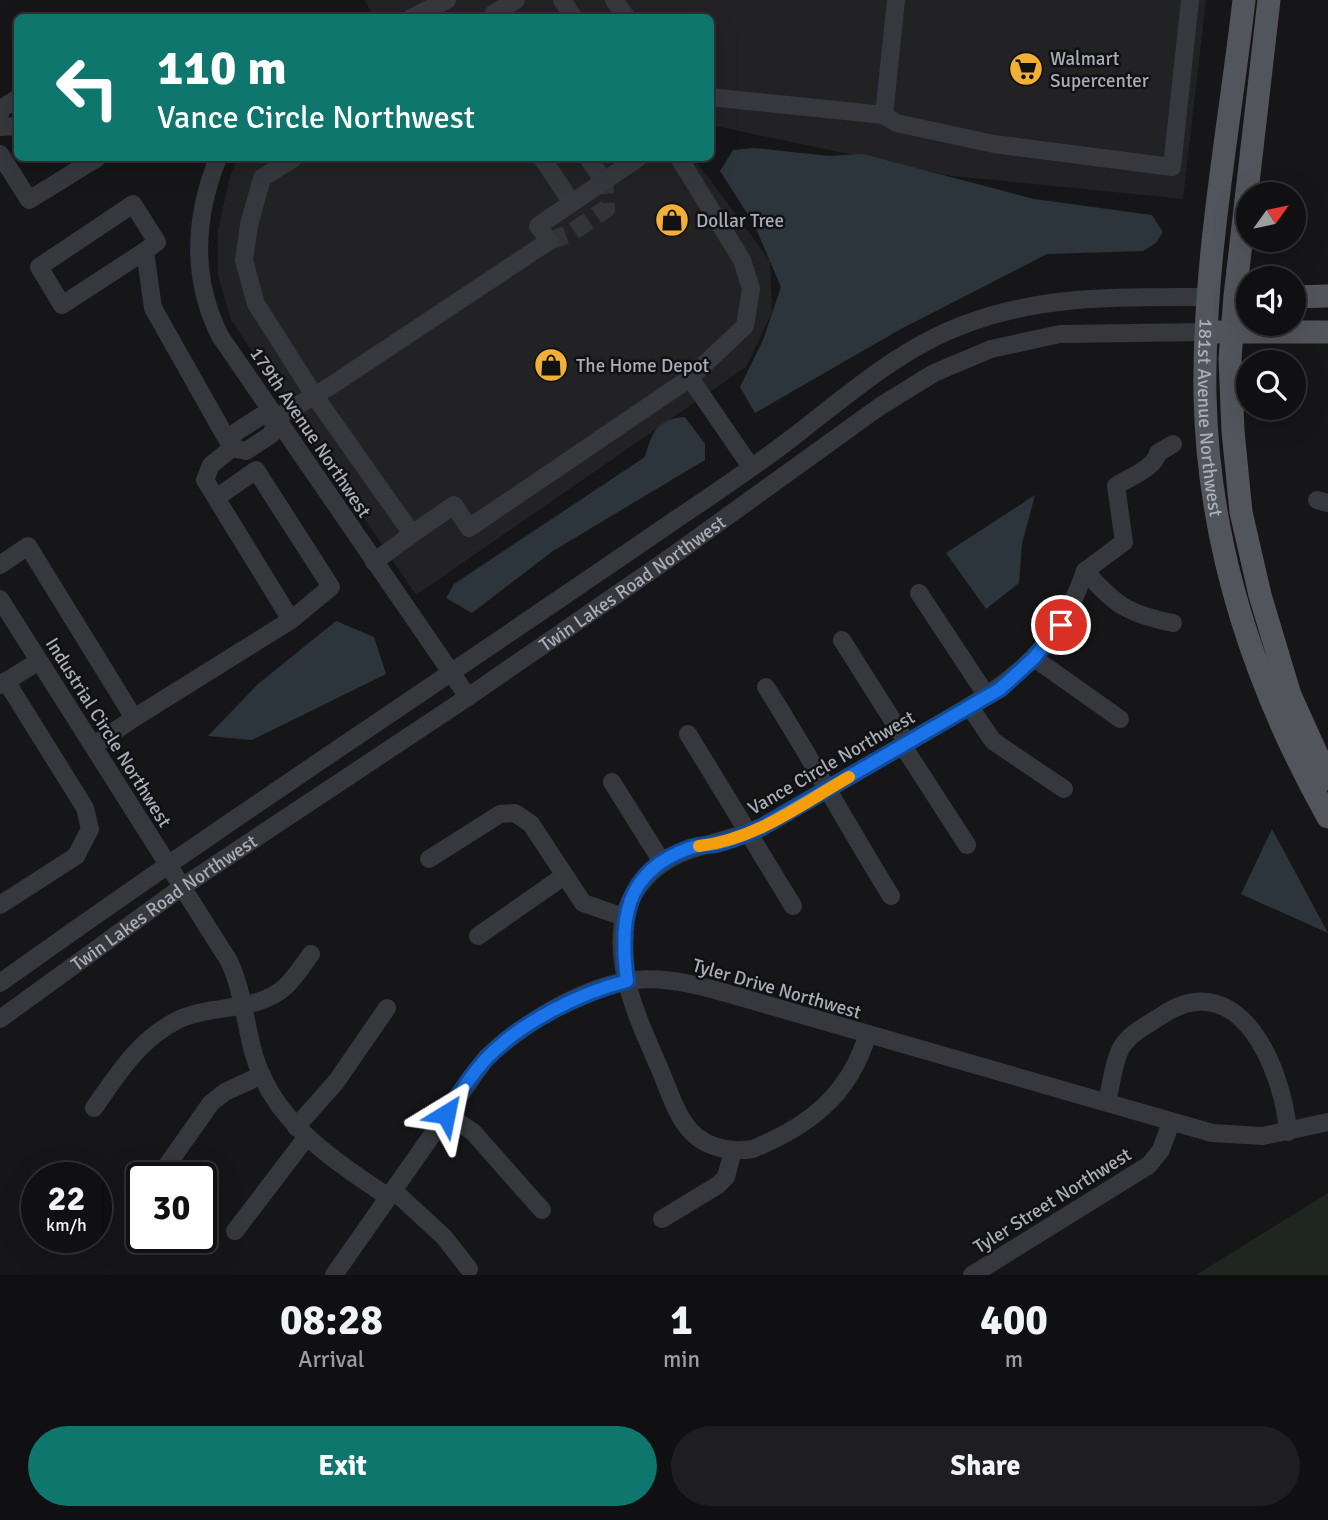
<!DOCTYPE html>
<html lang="en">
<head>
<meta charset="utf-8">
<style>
	:root { --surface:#101012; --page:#1e1e20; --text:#f1f3f6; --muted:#9c9d9f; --line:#303032; --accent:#0f766e }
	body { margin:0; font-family:Signika,sans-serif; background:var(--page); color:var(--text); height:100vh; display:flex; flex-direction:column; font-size:26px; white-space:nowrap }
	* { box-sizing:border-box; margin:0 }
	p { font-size:23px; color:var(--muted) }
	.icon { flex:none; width:38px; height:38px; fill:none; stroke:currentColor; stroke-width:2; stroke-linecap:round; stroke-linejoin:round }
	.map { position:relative; height:1275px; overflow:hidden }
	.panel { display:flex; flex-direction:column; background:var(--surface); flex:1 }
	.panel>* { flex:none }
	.banner { position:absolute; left:14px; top:14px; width:700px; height:147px; border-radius:10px; box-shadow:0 7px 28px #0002,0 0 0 2px var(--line); background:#0f766e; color:#fff; overflow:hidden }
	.needle { width:46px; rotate:57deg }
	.controls { position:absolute; left:1236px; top:182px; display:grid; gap:14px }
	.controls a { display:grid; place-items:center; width:70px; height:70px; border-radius:50%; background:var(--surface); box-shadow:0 7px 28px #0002,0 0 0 2px var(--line); font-size:35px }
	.speed { position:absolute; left:21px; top:1162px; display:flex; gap:14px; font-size:35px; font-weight:700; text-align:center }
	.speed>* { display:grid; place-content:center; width:91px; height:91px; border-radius:50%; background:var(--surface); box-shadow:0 7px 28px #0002,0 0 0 2px var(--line); line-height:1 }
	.speed small { font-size:18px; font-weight:400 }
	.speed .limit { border:4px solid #111; border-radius:10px; background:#fff; color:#111 }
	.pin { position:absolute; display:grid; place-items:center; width:60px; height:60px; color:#fff; margin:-30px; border:4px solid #fff; border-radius:50%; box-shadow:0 2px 7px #0007 }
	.me { position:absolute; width:77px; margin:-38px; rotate:35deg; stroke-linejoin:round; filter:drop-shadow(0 0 5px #0008) }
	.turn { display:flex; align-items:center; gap:24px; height:147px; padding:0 28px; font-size:32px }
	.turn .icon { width:91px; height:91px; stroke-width:2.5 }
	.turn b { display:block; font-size:49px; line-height:60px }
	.eta { display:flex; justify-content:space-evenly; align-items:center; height:119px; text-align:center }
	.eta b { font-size:42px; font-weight:800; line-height:49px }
	.action { display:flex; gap:14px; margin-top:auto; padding:14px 28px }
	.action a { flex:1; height:80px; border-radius:42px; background:var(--accent); color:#fff; font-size:28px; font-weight:800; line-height:80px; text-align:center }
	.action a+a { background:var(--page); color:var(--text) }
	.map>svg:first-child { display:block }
	.built { fill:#222225 }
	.green { fill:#1e261f }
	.water { fill:#2c353c }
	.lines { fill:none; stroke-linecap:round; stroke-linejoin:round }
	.minor-tunnel { stroke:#333438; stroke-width:18; stroke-dasharray:18 9; stroke-linecap:butt }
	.minor { stroke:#37383d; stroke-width:18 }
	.major { stroke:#53555c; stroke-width:23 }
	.route-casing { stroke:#114b97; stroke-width:18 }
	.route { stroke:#1a73e8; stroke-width:12 }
	.slow { stroke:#f59e0b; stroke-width:12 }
	.labels { text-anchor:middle; stroke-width:5; stroke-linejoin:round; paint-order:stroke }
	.poi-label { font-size:19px; fill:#a8adb8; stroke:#111113; text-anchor:start }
	.street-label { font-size:19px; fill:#a8adb8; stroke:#111113 }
</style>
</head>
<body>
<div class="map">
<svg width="1328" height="1275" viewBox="0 0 1328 1275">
	<rect width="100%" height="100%" fill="#161618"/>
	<g class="built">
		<path d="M364,0H1206L1183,199L952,176L711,125L710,18H375Z"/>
		<path d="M239,158H694L770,261L772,312L746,367L416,595L231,320L218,275V231L230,175Z"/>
	</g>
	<path class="green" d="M1328,1193V1275H1196Z"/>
	<g class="water">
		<path d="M755,148L829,156L863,154L1034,199L1152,215L1163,232L1156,243L1143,251L1047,254L899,330L755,413L740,387L763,340L781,287L754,224L720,171L733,150Z"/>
		<path d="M685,417L705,444V460L553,551L472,613L446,598L454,584L645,457C652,432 657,419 685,417Z"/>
		<path d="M1035,495L1022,544L1019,583L986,609L946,553Z"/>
		<path d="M336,621L374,637L386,674L252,740L208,736L258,684Z"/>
		<path d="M1272,829L1328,933L1241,894Z"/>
	</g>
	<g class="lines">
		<path class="minor-tunnel" d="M549,241L569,234L606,209L604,181"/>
		<g class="minor">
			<path d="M562,0L574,18"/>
			<path d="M614,0L627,18"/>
			<path d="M411,18L447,0"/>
			<path d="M494,18V13L516,0"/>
			<path d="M710,97L884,115L896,123L994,144L1172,167L1190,0"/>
			<path d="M0,114L2,108L18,98"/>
			<path d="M884,115L896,0"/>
			<path d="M0,127L18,126"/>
			<path d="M0,154L29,200L97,158"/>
			<path d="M218,158C194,218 191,278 220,336L468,697"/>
			<path d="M294,158L262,178L249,225L244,260L256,304L314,395L412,534L454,505L469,528L690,378L745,326L751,289L742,260L679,158"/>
			<path d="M542,158L572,203"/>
			<path d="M588,158L604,181"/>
			<path d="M145,251L62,305L39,267L133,204L157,242L145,251L153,308L232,448L246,451L272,434L276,418"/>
			<path d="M690,378L751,467"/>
			<path d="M216,498L256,470L331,587L291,620L205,480L211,465L232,448L233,434L261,416L276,418L329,387L549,241L538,226L638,158"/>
			<path d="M1317,500L1328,503"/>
			<path d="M374,562L412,534"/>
			<path d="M0,565L28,546L134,718L93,746"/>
			<path d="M1085,571L1124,542L1116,486C1129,477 1154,469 1158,453L1173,444"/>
			<path d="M1085,571C1115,605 1128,614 1173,623"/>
			<path d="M919,593L987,696"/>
			<path d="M0,599L229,961C243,991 245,1023 254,1055C274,1123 333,1159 388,1197"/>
			<path d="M842,640L907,743"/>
			<path d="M1034,658L1120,719"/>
			<path d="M0,685L39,661"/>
			<path d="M766,687C810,756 848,827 891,896"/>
			<path d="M970,707L993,741L1064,789"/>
			<path d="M134,718L291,620"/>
			<path d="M688,734L793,906"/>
			<path d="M903,746L967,845"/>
			<path d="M612,782L662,862"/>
			<path d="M429,859L500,814L515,813L531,824L583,903L624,917"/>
			<path d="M0,905L76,856L90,829L85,808L6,681"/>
			<path d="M478,936L564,876"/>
			<path d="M0,983C222,824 450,675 675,520C714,494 754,467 792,438C845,397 899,349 963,325C1043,294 1125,297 1209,297"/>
			<path id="s1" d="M0,1019L182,887L468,697L671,557L879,407L934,373L991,349L1060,334L1206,332"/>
			<path d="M867,1036C849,1095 809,1126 753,1149C733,1152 713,1149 697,1137C678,1122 670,1093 661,1072C637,1016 596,935 643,881C674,844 721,845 762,827C812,798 861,770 910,741C989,695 1054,664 1085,571"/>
			<path d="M1107,1102C1111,1086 1113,1065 1120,1050C1128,1034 1147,1025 1161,1016C1239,963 1283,1069 1288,1132"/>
			<path d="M94,1108C118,1074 139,1039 178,1020C210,1004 258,1012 285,987C295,978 303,965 311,954"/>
			<path d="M446,1114L473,1132L542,1210"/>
			<path d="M296,1127L336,1082L387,1008"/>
			<path d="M163,1171L211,1103L225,1092L262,1075"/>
			<path d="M393,1190L444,1237L469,1269"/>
			<path d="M662,1219L718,1185L726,1177L733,1151"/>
			<path d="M235,1231L306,1138"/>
			<path d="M334,1275L486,1058C524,1024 576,990 626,981C655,976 684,982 712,989L1212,1133L1263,1136L1328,1122"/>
			<path d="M972,1275L1149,1165L1161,1150L1171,1122"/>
		</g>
		<g class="major">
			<path id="s2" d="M1244,0C1229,131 1203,263 1205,395C1208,545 1255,687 1328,817"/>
			<path d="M1269,0L1235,296L1230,359L1233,431L1241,512L1260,595L1290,695L1328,779"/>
			<path d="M1293,297L1328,296"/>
			<path d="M1217,332H1328"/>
		</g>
	</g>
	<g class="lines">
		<g class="route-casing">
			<path id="route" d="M446,1114C459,1095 471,1074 487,1058C521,1022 580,993 627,981C619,921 624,871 690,848C698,845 708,845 716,844C732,840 747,834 762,827L1000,689L1034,658L1061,625"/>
		</g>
		<use href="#route" class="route"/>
		<path class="slow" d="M699,846C755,840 802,804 849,777"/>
	</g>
	<defs>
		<g id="supermarket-disc" transform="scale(1.75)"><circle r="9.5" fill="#f2b134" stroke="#111113"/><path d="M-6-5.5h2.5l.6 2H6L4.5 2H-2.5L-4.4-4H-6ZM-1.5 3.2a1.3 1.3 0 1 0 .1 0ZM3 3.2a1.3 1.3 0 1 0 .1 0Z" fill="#111"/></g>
		<g id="shop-disc" transform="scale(1.75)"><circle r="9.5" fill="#f2b134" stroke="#111113"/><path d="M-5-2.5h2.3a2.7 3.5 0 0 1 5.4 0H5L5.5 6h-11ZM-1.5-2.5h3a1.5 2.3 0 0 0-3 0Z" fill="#111"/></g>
	</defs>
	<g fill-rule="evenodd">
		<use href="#supermarket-disc" x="1026" y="69"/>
		<use href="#shop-disc" x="672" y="220"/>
		<use href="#shop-disc" x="551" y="365"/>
	</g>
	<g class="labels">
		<g class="poi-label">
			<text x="1050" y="65">Walmart<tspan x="1050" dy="22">Supercenter</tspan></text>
			<text x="696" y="227">Dollar Tree</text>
			<text x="576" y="372">The Home Depot</text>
		</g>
		<g class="street-label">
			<text dy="7" stroke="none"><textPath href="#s2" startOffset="420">181st Avenue Northwest</textPath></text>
			<text transform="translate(311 432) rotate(56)" y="7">179th Avenue Northwest</text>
			<text dy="7" stroke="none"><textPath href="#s1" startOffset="768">Twin Lakes Road Northwest</textPath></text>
			<text transform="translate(109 732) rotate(58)" y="7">Industrial Circle Northwest</text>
			<text transform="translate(831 762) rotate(-30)" y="7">Vance Circle Northwest</text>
			<text dy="7" stroke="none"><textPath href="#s1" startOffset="201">Twin Lakes Road Northwest</textPath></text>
			<text transform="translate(777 988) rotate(16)" y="7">Tyler Drive Northwest</text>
			<text transform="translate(1052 1200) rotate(-32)" y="7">Tyler Street Northwest</text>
		</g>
	</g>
</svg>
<div class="controls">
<a><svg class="needle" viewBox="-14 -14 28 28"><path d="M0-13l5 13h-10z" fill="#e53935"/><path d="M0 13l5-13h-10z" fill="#9c9d9f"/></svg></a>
<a><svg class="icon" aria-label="sound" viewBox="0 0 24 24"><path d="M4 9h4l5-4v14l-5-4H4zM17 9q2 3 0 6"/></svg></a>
<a><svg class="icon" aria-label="search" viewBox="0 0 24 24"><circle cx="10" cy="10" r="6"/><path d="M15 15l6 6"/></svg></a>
</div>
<div class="speed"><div>22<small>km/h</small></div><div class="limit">30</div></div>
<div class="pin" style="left:1061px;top:625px;background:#d93025"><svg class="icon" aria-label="arrive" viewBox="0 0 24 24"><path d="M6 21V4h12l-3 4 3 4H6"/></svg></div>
<svg class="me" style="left:446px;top:1114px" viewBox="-20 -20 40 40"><path d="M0-17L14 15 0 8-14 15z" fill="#1a73e8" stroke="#fff" stroke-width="4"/></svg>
<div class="banner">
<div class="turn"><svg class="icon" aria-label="left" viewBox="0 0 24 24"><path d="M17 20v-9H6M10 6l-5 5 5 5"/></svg><div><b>110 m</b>Vance Circle Northwest</div></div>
</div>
</div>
<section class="panel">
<div class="eta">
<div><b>08:28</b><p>Arrival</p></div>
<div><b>1</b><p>min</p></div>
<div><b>400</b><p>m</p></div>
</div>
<div class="action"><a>Exit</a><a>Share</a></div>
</section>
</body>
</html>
